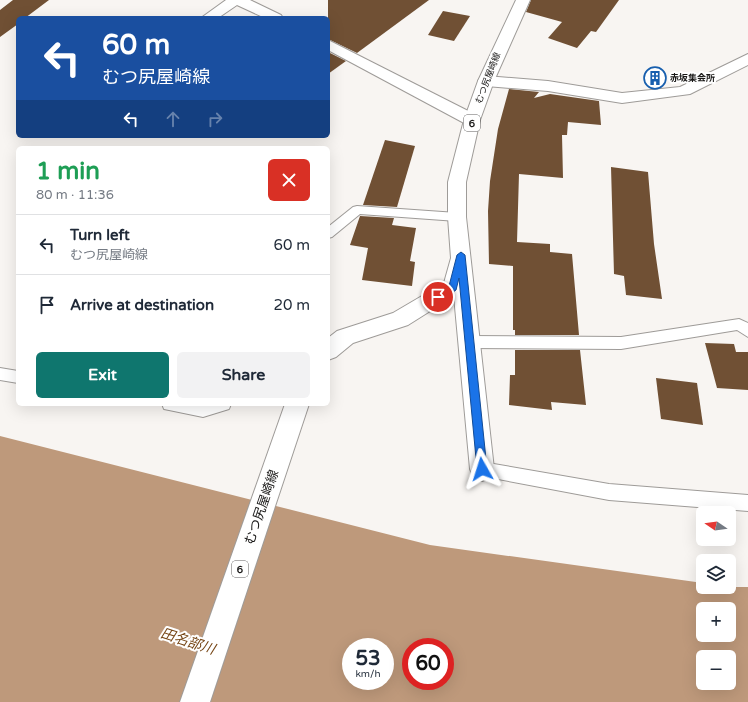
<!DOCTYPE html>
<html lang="en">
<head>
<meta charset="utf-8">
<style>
	:root { --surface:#fff; --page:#f2f2f3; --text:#1f2937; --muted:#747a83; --line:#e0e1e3; --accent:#0f766e }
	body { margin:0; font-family:"Varela Round","Noto Sans JP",sans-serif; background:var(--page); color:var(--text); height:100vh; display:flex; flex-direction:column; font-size:15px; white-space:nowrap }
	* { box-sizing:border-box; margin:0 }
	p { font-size:13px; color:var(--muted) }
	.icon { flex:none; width:22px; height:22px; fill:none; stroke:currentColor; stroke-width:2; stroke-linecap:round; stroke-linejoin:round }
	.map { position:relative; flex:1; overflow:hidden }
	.drawer { position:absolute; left:16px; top:146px; width:314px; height:260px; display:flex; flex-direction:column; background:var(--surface); border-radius:6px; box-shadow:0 4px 16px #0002 }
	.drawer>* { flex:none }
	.banner { position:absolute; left:16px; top:16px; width:314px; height:122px; border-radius:6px; box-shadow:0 4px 16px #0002; background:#1a4fa0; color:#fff; overflow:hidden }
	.needle { width:26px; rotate:283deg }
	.fabs { position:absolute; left:696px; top:506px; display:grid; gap:8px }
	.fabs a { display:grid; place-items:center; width:40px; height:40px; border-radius:6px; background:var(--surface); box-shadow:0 4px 16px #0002; font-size:20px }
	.speed { position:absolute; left:342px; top:638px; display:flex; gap:8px; font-size:20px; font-weight:700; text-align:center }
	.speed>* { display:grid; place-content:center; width:52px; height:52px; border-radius:50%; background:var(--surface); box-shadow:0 4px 16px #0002; line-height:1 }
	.speed small { font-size:10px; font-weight:400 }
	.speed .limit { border:6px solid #d22; background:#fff; color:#111 }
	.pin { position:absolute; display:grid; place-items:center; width:34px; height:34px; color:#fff; margin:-17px; border:2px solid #fff; border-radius:50%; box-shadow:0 1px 4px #0007 }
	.me { position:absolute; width:44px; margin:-22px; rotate:354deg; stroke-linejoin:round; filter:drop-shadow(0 0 3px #0008) }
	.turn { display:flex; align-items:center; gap:14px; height:84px; padding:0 20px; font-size:18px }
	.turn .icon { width:52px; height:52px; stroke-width:2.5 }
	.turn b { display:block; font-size:28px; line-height:34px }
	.lanes { display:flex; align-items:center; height:38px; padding:0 20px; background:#0003; justify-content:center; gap:20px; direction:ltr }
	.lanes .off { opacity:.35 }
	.round { display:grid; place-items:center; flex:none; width:42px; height:42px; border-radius:6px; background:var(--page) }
	.headline { display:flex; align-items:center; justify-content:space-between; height:68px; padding:0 20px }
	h1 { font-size:24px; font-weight:800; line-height:30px; color:#1e9e55 }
	.action { display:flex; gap:8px; margin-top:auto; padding:8px 20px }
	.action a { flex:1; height:46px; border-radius:6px; background:var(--accent); color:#fff; font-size:16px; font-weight:800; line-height:46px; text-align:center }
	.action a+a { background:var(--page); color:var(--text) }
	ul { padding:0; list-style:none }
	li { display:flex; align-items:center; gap:12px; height:60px; padding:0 20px; border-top:1px solid var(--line) }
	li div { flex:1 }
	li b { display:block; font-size:15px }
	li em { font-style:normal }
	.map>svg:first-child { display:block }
	.water { fill:#be997b; fill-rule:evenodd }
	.building { fill:#705034 }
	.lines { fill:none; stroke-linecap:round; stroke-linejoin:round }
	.lane-casing { stroke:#9e9b98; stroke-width:2 }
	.street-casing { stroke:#9e9b98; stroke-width:2 }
	.primary-casing { stroke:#9e9b98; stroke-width:2 }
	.lane { fill:#fff; fill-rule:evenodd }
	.street { fill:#fff; fill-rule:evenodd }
	.primary { fill:#fff; fill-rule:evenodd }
	.route { fill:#1a73e8; stroke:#114b97 }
	.labels { text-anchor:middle; stroke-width:4; stroke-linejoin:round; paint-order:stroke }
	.far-street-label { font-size:9px; fill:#191817; stroke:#fff }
	.far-poi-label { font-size:9px; font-weight:bold; fill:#191817; stroke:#fff; text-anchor:start }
	.shield { fill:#fff; stroke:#5e5d5d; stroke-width:1 }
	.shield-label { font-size:10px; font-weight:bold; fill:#191817 }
	.near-street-label { font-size:13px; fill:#191817; stroke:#fff }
	.near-water-label { font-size:14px; font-style:italic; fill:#764515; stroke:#fff }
</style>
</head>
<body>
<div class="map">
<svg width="748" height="702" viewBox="0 0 748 702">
	<rect width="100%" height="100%" fill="#f8f5f2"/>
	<path class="water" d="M0,436L430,545L703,583V587H748V702H0ZM703,609H729V635H703ZM351,647H385V681H351ZM411,647H445V681H411ZM703,657H729V683H703Z"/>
	<g class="building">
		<path d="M13,0H49L25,18H18V24L0,37V10Z"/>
		<path d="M328,0H429L357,53L328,39Z"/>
		<path d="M531,0H619L596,32L591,31L577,48L548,38L562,22L526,12Z"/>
		<path d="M443,11L470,16L454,41L428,35Z"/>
		<path d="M328,52L346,61L328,74Z"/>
		<path d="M509,89L539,92L534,98L550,94L599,101L601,125L568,122L567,135H562L563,178L519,174L517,242L550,244V252L572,254L579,335H515V330H513V266L489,264L488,211L490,181L498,129Z"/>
		<path d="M385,140L415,146L397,207L363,205Z"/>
		<path d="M611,167L648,172L654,244L662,299L626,295L624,276L614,274Z"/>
		<path d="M360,216L394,218L392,225L416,228L410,261L415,262L412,286L362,280L368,248L350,245Z"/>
		<path d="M705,343L734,344L736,352H748V390L717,388Z"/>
		<path d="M515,350H580L586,405L551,402L552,410L509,405L510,375H515Z"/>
		<path d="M656,378L697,383L703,425L661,419Z"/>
	</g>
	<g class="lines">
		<g class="lane-casing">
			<g id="lane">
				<path d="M357,206L457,213L461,214L463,217L461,220L457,221L360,214L332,237L328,238V227L353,207Z"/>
				<path d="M739,319L748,323V337L737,330L621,349L469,348L464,346L462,342L464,338L469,336L621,337Z"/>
				<path d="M0,368L18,371V383L0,380Z"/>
				<path d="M162,404H231L229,409L203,417L169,410L164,409Z"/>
				<path d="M482,462L609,484L748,495V511L609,500L482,476L476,474L474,469L476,464Z"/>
			</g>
		</g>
		<g class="street-casing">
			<g id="street">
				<path d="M226,0H250L281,15L283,18H265L237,5L218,18H201Z"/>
				<path d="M328,40L478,116L480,120L478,124L472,125L466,124L328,50Z"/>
				<path d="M748,54V65L690,94L622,103L548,91L486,86L480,84L478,81L480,78L486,76L548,81L622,93L680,87Z"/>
			</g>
		</g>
		<g class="primary-casing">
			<g id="primary">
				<path d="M516,0H530L494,81L480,120L466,182V217L494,469L491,477L482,481L473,477L470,469L454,296L408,325L353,343L336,357L328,360V338L337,331L393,313L444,283L451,258L448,217V182L464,120L478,81Z"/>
				<path d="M285,404H309L210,702H180Z"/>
			</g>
		</g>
		<use href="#lane" class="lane"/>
		<use href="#street" class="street"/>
		<use href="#primary" class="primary"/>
	</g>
	<path class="route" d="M461,252L465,255L487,469L486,473L482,474L478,473L477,469L459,278L456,290L441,300H435L433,297L449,286L457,255Z"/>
	<defs>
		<g id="building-ring" transform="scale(1.15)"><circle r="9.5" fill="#fff" stroke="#185fae" stroke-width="1.5"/><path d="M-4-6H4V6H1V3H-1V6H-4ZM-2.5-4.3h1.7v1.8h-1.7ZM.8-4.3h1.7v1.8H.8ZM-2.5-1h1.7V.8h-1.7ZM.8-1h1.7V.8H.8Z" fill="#185fae"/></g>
	</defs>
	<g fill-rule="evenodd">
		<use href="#building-ring" x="655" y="78"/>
	</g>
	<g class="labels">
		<g class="far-street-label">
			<text transform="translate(488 78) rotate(-69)" y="3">むつ尻屋崎線</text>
		</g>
		<g class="far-poi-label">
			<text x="670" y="81">赤坂集会所</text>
		</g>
		<g class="shield">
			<rect x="464" y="115" width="16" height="16" rx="3"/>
			<rect x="232" y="561" width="16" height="16" rx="3"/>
		</g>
		<g class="shield-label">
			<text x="472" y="127">6</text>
			<text x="240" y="573">6</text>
		</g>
		<g class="near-street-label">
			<text transform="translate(261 507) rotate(-71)" y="5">むつ尻屋崎線</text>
		</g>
		<g class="near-water-label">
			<text transform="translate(188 641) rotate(18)" y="5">田名部川</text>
		</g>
	</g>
</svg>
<div class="fabs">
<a><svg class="needle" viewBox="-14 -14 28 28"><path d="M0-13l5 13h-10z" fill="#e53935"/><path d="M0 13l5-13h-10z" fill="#747a83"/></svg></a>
<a><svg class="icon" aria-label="layers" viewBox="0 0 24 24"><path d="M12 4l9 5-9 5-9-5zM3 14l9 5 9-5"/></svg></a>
<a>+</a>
<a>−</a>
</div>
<div class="speed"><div>53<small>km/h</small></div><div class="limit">60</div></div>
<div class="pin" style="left:438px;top:297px;background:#d93025"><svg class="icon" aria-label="arrive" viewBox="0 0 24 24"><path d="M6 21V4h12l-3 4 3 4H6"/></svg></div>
<svg class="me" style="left:482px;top:469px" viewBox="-20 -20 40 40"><path d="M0-17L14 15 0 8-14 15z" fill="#1a73e8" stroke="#fff" stroke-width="4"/></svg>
<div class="banner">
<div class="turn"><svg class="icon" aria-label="left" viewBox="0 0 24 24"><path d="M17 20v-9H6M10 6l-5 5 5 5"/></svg><div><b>60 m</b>むつ尻屋崎線</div></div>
<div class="lanes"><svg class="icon" aria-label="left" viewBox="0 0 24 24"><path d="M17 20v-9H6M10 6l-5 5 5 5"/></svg><svg class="icon off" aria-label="ahead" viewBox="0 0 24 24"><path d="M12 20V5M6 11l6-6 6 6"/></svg><svg class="icon off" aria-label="right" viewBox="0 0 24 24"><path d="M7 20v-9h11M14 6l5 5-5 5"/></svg></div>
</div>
<section class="drawer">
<div class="headline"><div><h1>1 min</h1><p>80 m · 11:36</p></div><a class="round" style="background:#d93025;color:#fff"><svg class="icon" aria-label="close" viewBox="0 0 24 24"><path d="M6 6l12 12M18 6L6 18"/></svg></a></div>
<ul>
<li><svg class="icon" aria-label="left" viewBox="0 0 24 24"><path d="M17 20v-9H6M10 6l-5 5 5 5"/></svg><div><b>Turn left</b><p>むつ尻屋崎線</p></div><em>60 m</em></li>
<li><svg class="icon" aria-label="arrive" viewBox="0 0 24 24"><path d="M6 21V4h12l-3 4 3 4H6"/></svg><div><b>Arrive at destination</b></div><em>20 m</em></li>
</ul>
<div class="action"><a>Exit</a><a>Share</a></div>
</section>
</div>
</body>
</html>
